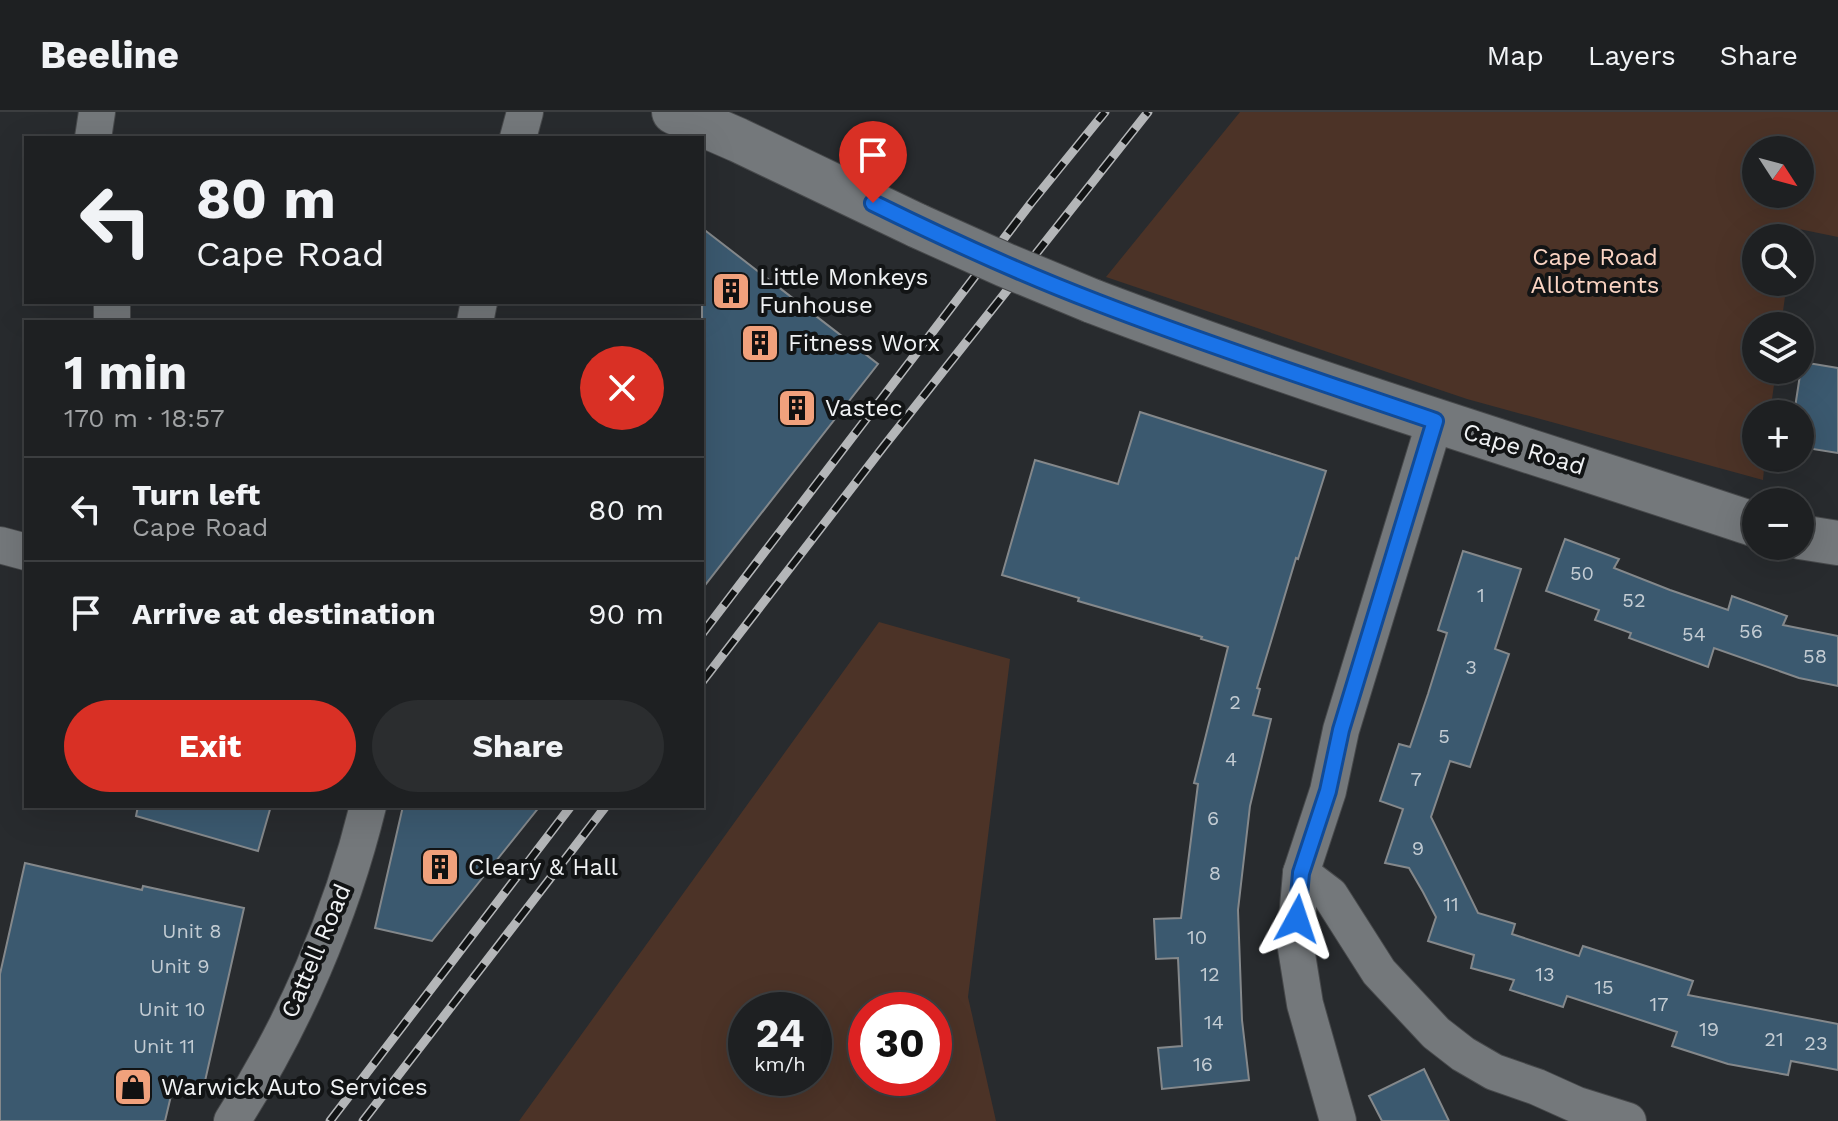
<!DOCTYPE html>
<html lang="en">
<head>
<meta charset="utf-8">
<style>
	:root { --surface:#1e2022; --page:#2b2d2f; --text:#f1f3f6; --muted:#a1a3a5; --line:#3c3e40; --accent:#d93025 }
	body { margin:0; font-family:"Work Sans",sans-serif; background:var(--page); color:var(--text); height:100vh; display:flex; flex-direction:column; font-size:30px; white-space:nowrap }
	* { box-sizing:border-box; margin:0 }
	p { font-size:26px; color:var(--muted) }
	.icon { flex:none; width:44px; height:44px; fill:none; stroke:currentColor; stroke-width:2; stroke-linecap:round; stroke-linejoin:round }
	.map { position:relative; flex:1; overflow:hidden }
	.drawer { position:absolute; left:24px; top:208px; width:680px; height:488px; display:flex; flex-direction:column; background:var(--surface); border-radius:0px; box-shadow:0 8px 32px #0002,0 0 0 2px var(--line) }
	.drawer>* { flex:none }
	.hud { position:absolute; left:24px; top:24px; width:680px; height:168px; border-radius:0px; box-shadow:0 8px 32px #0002,0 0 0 2px var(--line); background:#1e2022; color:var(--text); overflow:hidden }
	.needle { width:52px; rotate:126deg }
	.fabs { position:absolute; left:1742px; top:24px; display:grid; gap:16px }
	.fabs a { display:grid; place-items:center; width:72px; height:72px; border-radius:50%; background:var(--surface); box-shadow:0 8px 32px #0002,0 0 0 2px var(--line); font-size:40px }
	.speed { position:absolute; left:728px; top:880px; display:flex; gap:16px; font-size:40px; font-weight:700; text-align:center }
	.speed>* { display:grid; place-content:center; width:104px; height:104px; border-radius:50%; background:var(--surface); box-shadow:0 8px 32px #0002,0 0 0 2px var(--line); line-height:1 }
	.speed small { font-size:20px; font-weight:400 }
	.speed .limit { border:12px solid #d22; background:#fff; color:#111 }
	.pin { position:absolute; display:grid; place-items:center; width:68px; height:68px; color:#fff; margin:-82px -34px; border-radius:50% 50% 50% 0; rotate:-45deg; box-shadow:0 0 8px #0007 }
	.pin .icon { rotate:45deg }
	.me { position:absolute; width:88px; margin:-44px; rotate:5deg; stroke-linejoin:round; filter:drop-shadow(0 0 6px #0008) }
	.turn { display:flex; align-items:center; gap:28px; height:168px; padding:0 40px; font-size:36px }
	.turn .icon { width:104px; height:104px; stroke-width:2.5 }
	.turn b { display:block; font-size:56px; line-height:68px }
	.round { display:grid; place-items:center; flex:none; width:84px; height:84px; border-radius:42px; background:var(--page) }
	.head { display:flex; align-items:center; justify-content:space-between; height:136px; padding:0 40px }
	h1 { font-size:48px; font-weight:700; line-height:60px }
	.cta { display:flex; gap:16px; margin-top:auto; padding:16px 40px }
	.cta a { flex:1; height:92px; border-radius:48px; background:var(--accent); color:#fff; font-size:32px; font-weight:700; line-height:92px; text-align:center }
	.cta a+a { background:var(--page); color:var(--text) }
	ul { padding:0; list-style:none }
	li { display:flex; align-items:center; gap:24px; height:104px; padding:0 40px; border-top:2px solid var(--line) }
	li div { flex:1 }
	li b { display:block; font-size:30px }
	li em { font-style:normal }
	header { display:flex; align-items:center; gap:48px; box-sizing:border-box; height:112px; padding:0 40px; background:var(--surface); border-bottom:2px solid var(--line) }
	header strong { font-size:38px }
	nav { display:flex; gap:44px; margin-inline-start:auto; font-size:28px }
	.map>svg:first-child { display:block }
	.green { fill:#4c3327; fill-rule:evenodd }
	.building { fill:#3b596f; stroke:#84888b; stroke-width:2 }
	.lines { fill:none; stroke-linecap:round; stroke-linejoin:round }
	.street-casing { stroke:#47494b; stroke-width:38 }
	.secondary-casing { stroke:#47494b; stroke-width:46 }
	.street { stroke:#74787b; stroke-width:36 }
	.secondary { stroke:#74787b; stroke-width:44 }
	.rail-casing { stroke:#b4b6b8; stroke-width:9 }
	.rail { stroke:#121415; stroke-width:6; stroke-dasharray:18; stroke-linecap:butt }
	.secondary-bridge-casing { stroke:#47494b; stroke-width:46; stroke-linecap:butt }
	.secondary-bridge { stroke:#74787b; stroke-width:44 }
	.route-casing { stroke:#114b97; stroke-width:20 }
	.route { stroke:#1a73e8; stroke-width:14 }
	.labels { text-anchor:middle; stroke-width:8; stroke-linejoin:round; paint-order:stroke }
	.number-label { font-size:20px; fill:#c3ccd3 }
	.park-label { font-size:24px; fill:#fad4c3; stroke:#121415 }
	.poi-label { font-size:24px; fill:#f0f2f4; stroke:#121415; text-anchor:start }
	.street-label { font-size:24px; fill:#f0f2f4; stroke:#121415 }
</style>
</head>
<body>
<header>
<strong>Beeline</strong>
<nav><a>Map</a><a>Layers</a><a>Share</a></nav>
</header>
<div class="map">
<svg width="1838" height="1009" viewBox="0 0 1838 1009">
	<rect width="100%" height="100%" fill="#282b2e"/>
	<g class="green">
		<path d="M1240,0H1838V125L1794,116L1792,126H1756V170H1787L1781,214H1756V258H1776L1770,302H1756V346H1765L1763,368L1467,287L1106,165ZM1756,38H1800V82H1756Z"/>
		<path d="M879,510L1010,547L968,885L996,1009H519ZM746,898H814V966H746ZM866,898H934V966H866Z"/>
	</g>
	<g class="building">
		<path d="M702,116L878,252L702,477Z"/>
		<path d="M1802,250L1838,256V341L1800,335V302H1794Z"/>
		<path d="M1140,300L1326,359L1298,447L1296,446L1257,576L1260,577L1253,603L1271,607L1250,694L1238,798L1242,908L1249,968L1162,977L1158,936L1182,934L1178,846L1156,847L1154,807L1181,806L1198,672L1194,671L1228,535L1201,527L1202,525L1078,489L1079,486L1002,463L1035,348L1118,372Z"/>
		<path d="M1565,427L1619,447L1614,456L1670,478L1728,498L1732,484L1787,504L1783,513L1838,524V574L1799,566L1714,536L1708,555L1629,526L1631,521L1595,508L1599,498L1546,479Z"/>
		<path d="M1463,439L1521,457L1495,537L1509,542L1470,655L1450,649L1431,705L1478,801L1515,812L1512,822L1579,844L1583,834L1693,869L1688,883L1838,912V958L1791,949L1788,963L1728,952L1672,934L1677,920L1567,884L1563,895L1510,878L1514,868L1471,856L1474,843L1428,829L1436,805L1423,780L1409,756L1385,751L1403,697L1380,689L1399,632L1410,635L1428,582L1447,521L1438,518Z"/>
		<path d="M138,694H271L258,739L136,704Z"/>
		<path d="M403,694H540L432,829L375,816Z"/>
		<path d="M25,751L142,778L143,774L244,796L203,978L174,971L165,1009H0V862Z"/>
		<path d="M1424,957L1449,1009H1382L1369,984Z"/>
	</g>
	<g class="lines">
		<g class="street-casing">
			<g id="street">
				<path d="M93,26L97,0"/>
				<path d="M518,26L525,0"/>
				<path d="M112,210V190"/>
				<path d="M475,210L479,190"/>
				<path d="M0,433L26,440"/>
				<path d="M1301,761L1330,783L1379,860L1436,921L1463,942L1494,960L1537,975L1577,993L1628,1009"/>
				<path d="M232,1009C294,913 341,804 368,694"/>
				<path d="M1338,1009L1305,892L1295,830L1301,761L1328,679L1341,618L1435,309"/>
			</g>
		</g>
		<g class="secondary-casing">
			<g id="secondary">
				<path d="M674,0L738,28L918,114"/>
				<path d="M1092,189C1310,272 1534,339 1756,413"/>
				<path d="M1800,425L1838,431"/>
			</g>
		</g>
		<use href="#street" class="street"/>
		<use href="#secondary" class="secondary"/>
		<g class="rail-casing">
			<g id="rail">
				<path d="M702,522L1031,91L1105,0"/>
				<path d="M702,570L884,334L1148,0"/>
				<path d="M330,1009L571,694"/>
				<path d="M363,1009L606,694"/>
			</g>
		</g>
		<use href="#rail" class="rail"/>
		<g class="secondary-bridge-casing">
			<path id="secondary-bridge" d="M918,114L1005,153L1092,189"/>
		</g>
		<use href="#secondary-bridge" class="secondary-bridge"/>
	</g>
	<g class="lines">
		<g class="route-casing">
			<path id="route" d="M873,91C946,127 1020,161 1096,190C1207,233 1321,270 1435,309L1341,618L1328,679L1301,761L1297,807"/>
		</g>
		<use href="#route" class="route"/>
	</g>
	<defs>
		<g id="building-square" transform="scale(2)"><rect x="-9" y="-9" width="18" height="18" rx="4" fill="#f1a17c" stroke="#121415"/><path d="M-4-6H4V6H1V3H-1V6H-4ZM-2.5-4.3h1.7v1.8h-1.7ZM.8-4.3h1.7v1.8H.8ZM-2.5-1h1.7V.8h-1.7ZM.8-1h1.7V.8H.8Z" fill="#111"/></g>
		<g id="shop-square" transform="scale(2)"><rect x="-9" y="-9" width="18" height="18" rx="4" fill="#f1a17c" stroke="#121415"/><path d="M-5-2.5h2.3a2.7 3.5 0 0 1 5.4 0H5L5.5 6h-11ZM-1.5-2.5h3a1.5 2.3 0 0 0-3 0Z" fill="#111"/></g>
	</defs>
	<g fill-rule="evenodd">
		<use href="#building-square" x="731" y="179"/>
		<use href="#building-square" x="760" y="231"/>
		<use href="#building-square" x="797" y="296"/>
		<use href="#building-square" x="440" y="755"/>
		<use href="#shop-square" x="133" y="975"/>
	</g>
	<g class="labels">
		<g class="number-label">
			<text x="1582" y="468">50</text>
			<text x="1481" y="490">1</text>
			<text x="1634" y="495">52</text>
			<text x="1751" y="526">56</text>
			<text x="1694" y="529">54</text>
			<text x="1815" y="551">58</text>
			<text x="1471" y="562">3</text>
			<text x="1235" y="597">2</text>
			<text x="1444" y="631">5</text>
			<text x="1231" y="654">4</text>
			<text x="1416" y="674">7</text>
			<text x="1213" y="713">6</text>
			<text x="1418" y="743">9</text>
			<text x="1215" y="768">8</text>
			<text x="1451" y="799">11</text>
			<text x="192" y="826">Unit 8</text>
			<text x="1197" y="832">10</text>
			<text x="180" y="861">Unit 9</text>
			<text x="1210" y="869">12</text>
			<text x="1545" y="869">13</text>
			<text x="1604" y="882">15</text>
			<text x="1659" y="899">17</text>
			<text x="172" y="904">Unit 10</text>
			<text x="1214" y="917">14</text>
			<text x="1709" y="924">19</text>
			<text x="1774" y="934">21</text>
			<text x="1816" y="938">23</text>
			<text x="164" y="941">Unit 11</text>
			<text x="1203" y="959">16</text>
		</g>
		<g class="park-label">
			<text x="1595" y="153">Cape Road<tspan x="1595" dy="28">Allotments</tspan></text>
		</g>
		<g class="poi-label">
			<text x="759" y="173">Little Monkeys<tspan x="759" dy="28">Funhouse</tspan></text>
			<text x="788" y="239">Fitness Worx</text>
			<text x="825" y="304">Vastec</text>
			<text x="468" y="763">Cleary &amp; Hall</text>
			<text x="161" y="983">Warwick Auto Services</text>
		</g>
		<g class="street-label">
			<text transform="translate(1524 337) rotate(17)" y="8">Cape Road</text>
			<text transform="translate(316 839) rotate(-67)" y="8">Cattell Road</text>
		</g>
	</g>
</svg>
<div class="fabs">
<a><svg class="needle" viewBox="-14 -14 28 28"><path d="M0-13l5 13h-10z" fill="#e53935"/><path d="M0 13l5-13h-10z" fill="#a1a3a5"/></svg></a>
<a><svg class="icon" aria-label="search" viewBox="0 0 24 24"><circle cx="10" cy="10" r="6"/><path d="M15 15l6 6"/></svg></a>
<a><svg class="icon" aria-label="layers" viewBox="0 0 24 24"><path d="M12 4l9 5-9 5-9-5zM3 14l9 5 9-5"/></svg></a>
<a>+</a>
<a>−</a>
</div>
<div class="speed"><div>24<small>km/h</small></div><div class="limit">30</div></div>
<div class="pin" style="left:873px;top:91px;background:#d93025"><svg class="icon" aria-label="arrive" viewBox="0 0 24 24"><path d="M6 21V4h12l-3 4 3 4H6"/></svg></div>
<svg class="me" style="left:1297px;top:807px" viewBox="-20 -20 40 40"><path d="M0-17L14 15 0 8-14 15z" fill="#1a73e8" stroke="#fff" stroke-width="4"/></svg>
<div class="hud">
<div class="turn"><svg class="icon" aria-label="left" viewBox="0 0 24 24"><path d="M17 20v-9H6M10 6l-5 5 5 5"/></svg><div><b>80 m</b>Cape Road</div></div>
</div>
<section class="drawer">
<div class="head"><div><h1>1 min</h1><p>170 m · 18:57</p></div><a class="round" style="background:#d93025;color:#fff"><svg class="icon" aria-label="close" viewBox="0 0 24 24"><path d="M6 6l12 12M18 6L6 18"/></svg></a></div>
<ul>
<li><svg class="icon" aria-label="left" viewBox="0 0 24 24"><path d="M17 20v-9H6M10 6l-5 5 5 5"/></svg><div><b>Turn left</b><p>Cape Road</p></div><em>80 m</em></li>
<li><svg class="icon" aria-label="arrive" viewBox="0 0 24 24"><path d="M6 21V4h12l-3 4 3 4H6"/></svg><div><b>Arrive at destination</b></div><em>90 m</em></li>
</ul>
<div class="cta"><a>Exit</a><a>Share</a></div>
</section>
</div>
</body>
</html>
